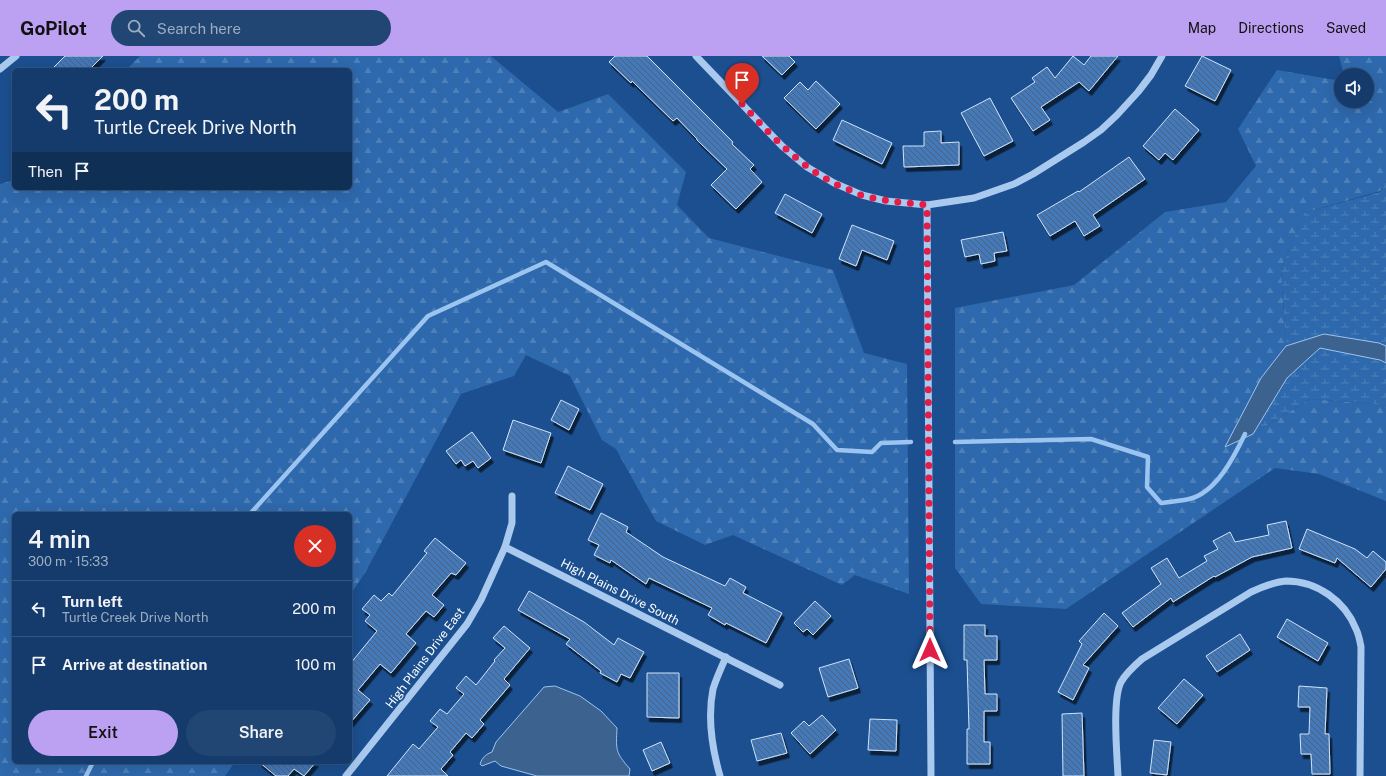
<!DOCTYPE html>
<html lang="en">
<head>
<meta charset="utf-8">
<style>
	:root { --surface:#143b6b; --page:#214673; --text:#f1f3f6; --muted:#9dadc1; --line:#33557e; --accent:#bca0f2 }
	body { margin:0; font-family:"Public Sans",sans-serif; background:var(--page); color:var(--text); height:100vh; display:flex; flex-direction:column; font-size:15px; white-space:nowrap }
	* { box-sizing:border-box; margin:0 }
	p { font-size:13px; color:var(--muted) }
	.icon { flex:none; width:22px; height:22px; fill:none; stroke:currentColor; stroke-width:2; stroke-linecap:round; stroke-linejoin:round }
	.map { position:relative; flex:1; overflow:hidden }
	.panel { position:absolute; left:12px; top:456px; width:340px; height:252px; display:flex; flex-direction:column; background:var(--surface); border-radius:6px; box-shadow:0 4px 16px #0002,0 0 0 1px var(--line) }
	.panel>* { flex:none }
	.guide { position:absolute; left:12px; top:12px; width:340px; height:122px; border-radius:6px; box-shadow:0 4px 16px #0002,0 0 0 1px var(--line); background:#143b6b; color:var(--text); overflow:hidden }
	.fabs { position:absolute; left:1334px; top:12px; display:grid; gap:8px }
	.fabs a { display:grid; place-items:center; width:40px; height:40px; border-radius:50%; background:var(--surface); box-shadow:0 4px 16px #0002,0 0 0 1px var(--line); font-size:20px }
	.pin { position:absolute; display:grid; place-items:center; width:34px; height:34px; color:#fff; margin:-41px -17px; border-radius:50% 50% 50% 0; rotate:-45deg; box-shadow:0 0 4px #0007 }
	.pin .icon { rotate:45deg }
	.me { position:absolute; width:44px; margin:-22px; rotate:0deg; stroke-linejoin:round; filter:drop-shadow(0 0 3px #0008) }
	.turn { display:flex; align-items:center; gap:14px; height:84px; padding:0 16px; font-size:18px }
	.turn .icon { width:52px; height:52px; stroke-width:2.5 }
	.turn b { display:block; font-size:28px; line-height:34px }
	.then { display:flex; align-items:center; height:38px; padding:0 16px; background:#0003; gap:8px; font-size:15px }
	.round { display:grid; place-items:center; flex:none; width:42px; height:42px; border-radius:21px; background:var(--page) }
	.overview { display:flex; align-items:center; justify-content:space-between; height:68px; padding:0 16px }
	h1 { font-size:24px; font-weight:600; line-height:30px }
	.primary-button { display:flex; gap:8px; margin-top:auto; padding:8px 16px }
	.primary-button a { flex:1; height:46px; border-radius:24px; background:var(--accent); color:#111; font-size:16px; font-weight:600; line-height:46px; text-align:center }
	.primary-button a+a { background:var(--page); color:var(--text) }
	ul { padding:0; list-style:none }
	li { display:flex; align-items:center; gap:12px; height:56px; padding:0 16px; border-top:1px solid var(--line) }
	li div { flex:1 }
	li b { display:block; font-size:15px }
	li em { font-style:normal }
	header { display:flex; align-items:center; gap:24px; box-sizing:border-box; height:56px; padding:0 20px; background:var(--accent); color:#111 }
	header strong { font-size:19px }
	nav { display:flex; gap:22px; margin-inline-start:auto; font-size:14px }
	.search { width:280px; height:36px; background:var(--page); display:flex; align-items:center; gap:10px; box-sizing:border-box; padding:0 14px; border-radius:22px; color:var(--muted); font-size:15px }
	.map>svg:first-child { display:block }
	.forest { fill:url(#forest-firs) }
	.wetland { fill:url(#wetland-marsh) }
	.water { fill:#3c6290; stroke:#9cc4f0 }
	.lines { fill:none; stroke-linecap:round; stroke-linejoin:round }
	.stream { stroke:#9cc4f0; stroke-width:4.5 }
	.building { fill:url(#building-back-hatch); stroke:#cfe3fa; filter:url(#shadow) }
	.minor { stroke:#a9c9ee; stroke-width:7 }
	.route { stroke:#e11d48; stroke-width:7; stroke-dasharray:0 12.6 }
	.labels { text-anchor:middle; stroke-width:4; stroke-linejoin:round; paint-order:stroke }
	.street-label { font-size:12px; fill:#fff; stroke:#1b4f8f }
</style>
</head>
<body>
<header>
<strong>GoPilot</strong>
<div class="search"><svg class="icon" aria-label="search" viewBox="0 0 24 24"><circle cx="10" cy="10" r="6"/><path d="M15 15l6 6"/></svg>Search here</div>
<nav><a>Map</a><a>Directions</a><a>Saved</a></nav>
</header>
<div class="map">
<svg width="1386" height="720" viewBox="0 0 1386 720">
	<defs>
		<pattern id="forest-firs" width="22" height="20" patternUnits="userSpaceOnUse"><rect width="22" height="20" fill="#2e69ad"/><path d="M5 1l3.5 6h-7zM16 11l3.5 6h-7z" fill="#4d80b9"/></pattern>
		<pattern id="wetland-marsh" width="20" height="14" patternUnits="userSpaceOnUse"><rect width="20" height="14" fill="#2e69ad"/><path d="M1 5h8M5 5V1M11 12h8M15 12V8" fill="none" stroke="#4d80b9"/></pattern>
		<pattern id="building-back-hatch" width="6" height="6" patternUnits="userSpaceOnUse"><rect width="6" height="6" fill="#4478b7"/><path d="M-1 5l2 2M0 0l6 6M5-1l2 2" fill="none" stroke="#486282"/></pattern>
		<filter id="shadow"><feDropShadow dx="2.5" dy="4.5" stdDeviation="0" flood-color="#0009"/></filter>
	</defs>
	<rect width="100%" height="100%" fill="#1b4f8f"/>
	<g class="forest">
		<path d="M140,0H491L558,56L608,38L686,116L677,149L709,182L833,214L864,297L907,308L909,538L855,519L842,529L733,479L705,489L656,465L616,393L602,384L570,320L526,299L514,320L461,338L365,517L350,539V458H14V706H235L225,720H0V128L14,124V132H350V14H126Z"/>
		<path d="M1339,0H1386V126L1380,135L1304,157L1281,213L1286,290L1261,322L1226,391L1253,378L1310,343L1376,348L1386,352V445L1319,418L1275,412L1066,553L981,548L955,512V252L1074,229L1165,156L1226,146L1256,110L1238,73L1277,14L1341,25V45H1367V19H1344Z"/>
	</g>
	<g class="wetland">
		<path d="M1386,126V290L1379,287L1324,278L1286,290L1281,213L1304,157L1380,136Z"/>
		<path d="M1320,292L1380,304L1386,307V352L1376,348L1310,343L1253,378L1287,322Z"/>
	</g>
	<g class="water">
		<path d="M1324,278L1379,287L1386,290V307L1380,304L1320,292L1287,322L1253,378L1225,391L1261,322L1286,290Z"/>
		<path d="M555,630L580,640L601,655L617,672C616,694 615,696 630,713L629,720H537L501,710L495,705L482,710L480,708C482,702 486,698 492,696L496,686L544,631Z"/>
	</g>
	<g class="lines">
		<g class="stream">
			<path d="M955,386L1091,383L1148,401L1147,431L1161,447C1170,446 1180,445 1189,443C1216,437 1234,401 1245,378"/>
			<path d="M250,458L428,260L546,206L813,368L837,394L872,396L881,387L911,386"/>
			<path d="M86,720L93,706"/>
		</g>
	</g>
	<g class="building">
		<path d="M65,0H103L89,14H51Z"/>
		<path d="M615,0H647L733,86L732,88L754,109L750,113L762,126L736,153L711,129L727,113L697,84V83L677,62L673,65L632,25L631,27L609,6Z"/>
		<path d="M762,0H789L795,6L782,19Z"/>
		<path d="M1073,0L1084,9L1091,0H1118L1089,35L1079,26L1041,51L1050,64L1033,75L1011,42L1035,26L1032,22L1047,11L1055,22Z"/>
		<path d="M1202,0L1231,14L1215,45L1185,30Z"/>
		<path d="M816,25L840,48L816,73L784,42L800,26L808,34Z"/>
		<path d="M990,42L1013,85L984,100L961,57Z"/>
		<path d="M1175,53L1199,74L1173,104L1165,97L1159,104L1143,90Z"/>
		<path d="M842,64L892,87L882,108L833,84Z"/>
		<path d="M941,75V87L959,86V109L904,111L903,90H924V76Z"/>
		<path d="M1129,101L1145,123L1093,159L1100,170L1084,180L1075,165L1050,180L1037,159L1078,135L1079,136Z"/>
		<path d="M785,138L822,158L812,177L775,157Z"/>
		<path d="M852,169L894,185L887,204L862,194L856,210L839,203Z"/>
		<path d="M1003,176L1007,195L994,197L995,205L981,208L979,198L965,201L961,184Z"/>
		<path d="M561,344L579,353L569,374L551,364Z"/>
		<path d="M513,364L551,377L541,407L503,394Z"/>
		<path d="M472,376L491,402L478,412L473,405L465,410L461,404L456,408L446,395Z"/>
		<path d="M568,410L603,428L590,454L555,437Z"/>
		<path d="M601,457L628,471L626,476L663,501L725,530L730,522L746,531L743,537L782,557L766,587L726,567L725,569L708,559L712,552L649,522L646,528L611,504L610,507L594,499L599,489L588,484Z"/>
		<path d="M1286,465L1292,492L1252,501L1215,521L1214,520L1173,546L1171,542L1133,571L1122,557L1161,528L1151,512L1167,502L1179,522L1207,505L1204,500L1218,493L1213,485L1230,476L1235,486L1269,479L1267,469Z"/>
		<path d="M1307,473L1355,493L1367,502L1373,495L1386,506V513L1371,531L1337,502L1335,507L1299,493Z"/>
		<path d="M435,482L466,507L456,519L451,517L432,539L444,549L434,561L426,555L406,578L416,587L391,617L380,608L358,634L370,644L350,667V608L377,575L365,565L370,559L362,553L374,539L381,545L389,537L392,540L427,497L424,495Z"/>
		<path d="M529,535L584,566L614,589L618,582L644,596L630,622L621,618L617,626L600,617L601,615L566,588L570,583L518,554Z"/>
		<path d="M815,545L831,560L813,579L807,573L803,576L794,567Z"/>
		<path d="M1104,557L1118,570L1083,609L1089,612L1073,644L1058,636L1082,588L1079,585Z"/>
		<path d="M1287,563L1328,587L1318,605L1277,581Z"/>
		<path d="M964,569H985V580H997V604H984L985,638H997V655H984V686H990V708H967V673H969L967,604H964Z"/>
		<path d="M504,570L530,592L504,623L510,629L480,664L484,668L472,682L466,677L450,696L453,699L441,713L448,720H387L413,688L419,693L438,671L430,665L440,653L447,658L464,638L456,632L466,620L476,629L495,605L494,604L505,592L493,582Z"/>
		<path d="M1240,578L1250,594L1217,616L1206,600Z"/>
		<path d="M849,603L858,632L828,641L819,612Z"/>
		<path d="M647,617H679V662L647,661Z"/>
		<path d="M1184,623L1203,639L1177,668L1158,652Z"/>
		<path d="M1299,630L1327,632L1325,678H1329L1330,718H1312L1311,698H1301L1300,678H1309L1310,651H1298Z"/>
		<path d="M1082,657L1084,720H1063L1062,658Z"/>
		<path d="M822,659L836,674L810,698L791,677L804,665L809,670Z"/>
		<path d="M870,663L897,664L896,695L868,694Z"/>
		<path d="M781,677L787,697L757,705L751,684Z"/>
		<path d="M1154,684L1171,686L1167,719L1150,717Z"/>
		<path d="M661,686L670,707L652,715L643,694Z"/>
		<path d="M259,706H316L304,720L294,713L288,720H276Z"/>
	</g>
	<g class="lines">
		<g class="minor">
			<path d="M696,0L782,90L807,111L834,127L862,139L886,145L927,149L974,142L1014,128L1033,118L1084,86L1101,74L1117,59L1138,36L1151,19L1162,0"/>
			<path d="M0,13L16,0"/>
			<path d="M927,149L931,720"/>
			<path d="M505,491L780,629"/>
			<path d="M346,720L467,568L481,544L505,491L512,467V440"/>
			<path d="M720,720C712,692 707,663 713,633C716,623 721,612 726,601"/>
			<path d="M1118,720C1117,699 1112,643 1121,626C1126,617 1134,610 1142,603L1251,536C1262,531 1274,526 1286,525C1317,525 1345,545 1356,573C1359,579 1360,586 1361,591L1360,720"/>
		</g>
	</g>
	<g class="lines">
		<path class="route" d="M742,48C773,81 801,113 844,132C851,134 857,138 864,140C885,145 906,147 927,149L930,594"/>
	</g>
	<g class="labels">
		<g class="street-label">
			<text transform="translate(620 536) rotate(27)" y="4">High Plains Drive South</text>
			<text transform="translate(425 602) rotate(-53)" y="4">High Plains Drive East</text>
		</g>
	</g>
</svg>
<div class="fabs">
<a><svg class="icon" aria-label="sound" viewBox="0 0 24 24"><path d="M4 9h4l5-4v14l-5-4H4zM17 9q2 3 0 6"/></svg></a>
</div>
<div class="pin" style="left:742px;top:48px;background:#d93025"><svg class="icon" aria-label="arrive" viewBox="0 0 24 24"><path d="M6 21V4h12l-3 4 3 4H6"/></svg></div>
<svg class="me" style="left:930px;top:594px" viewBox="-20 -20 40 40"><path d="M0-17L14 15 0 8-14 15z" fill="#e11d48" stroke="#fff" stroke-width="4"/></svg>
<div class="guide">
<div class="turn"><svg class="icon" aria-label="left" viewBox="0 0 24 24"><path d="M17 20v-9H6M10 6l-5 5 5 5"/></svg><div><b>200 m</b>Turtle Creek Drive North</div></div>
<div class="then">Then<svg class="icon" aria-label="arrive" viewBox="0 0 24 24"><path d="M6 21V4h12l-3 4 3 4H6"/></svg></div>
</div>
<section class="panel">
<div class="overview"><div><h1>4 min</h1><p>300 m · 15:33</p></div><a class="round" style="background:#d93025;color:#fff"><svg class="icon" aria-label="close" viewBox="0 0 24 24"><path d="M6 6l12 12M18 6L6 18"/></svg></a></div>
<ul>
<li><svg class="icon" aria-label="left" viewBox="0 0 24 24"><path d="M17 20v-9H6M10 6l-5 5 5 5"/></svg><div><b>Turn left</b><p>Turtle Creek Drive North</p></div><em>200 m</em></li>
<li><svg class="icon" aria-label="arrive" viewBox="0 0 24 24"><path d="M6 21V4h12l-3 4 3 4H6"/></svg><div><b>Arrive at destination</b></div><em>100 m</em></li>
</ul>
<div class="primary-button"><a>Exit</a><a>Share</a></div>
</section>
</div>
</body>
</html>
